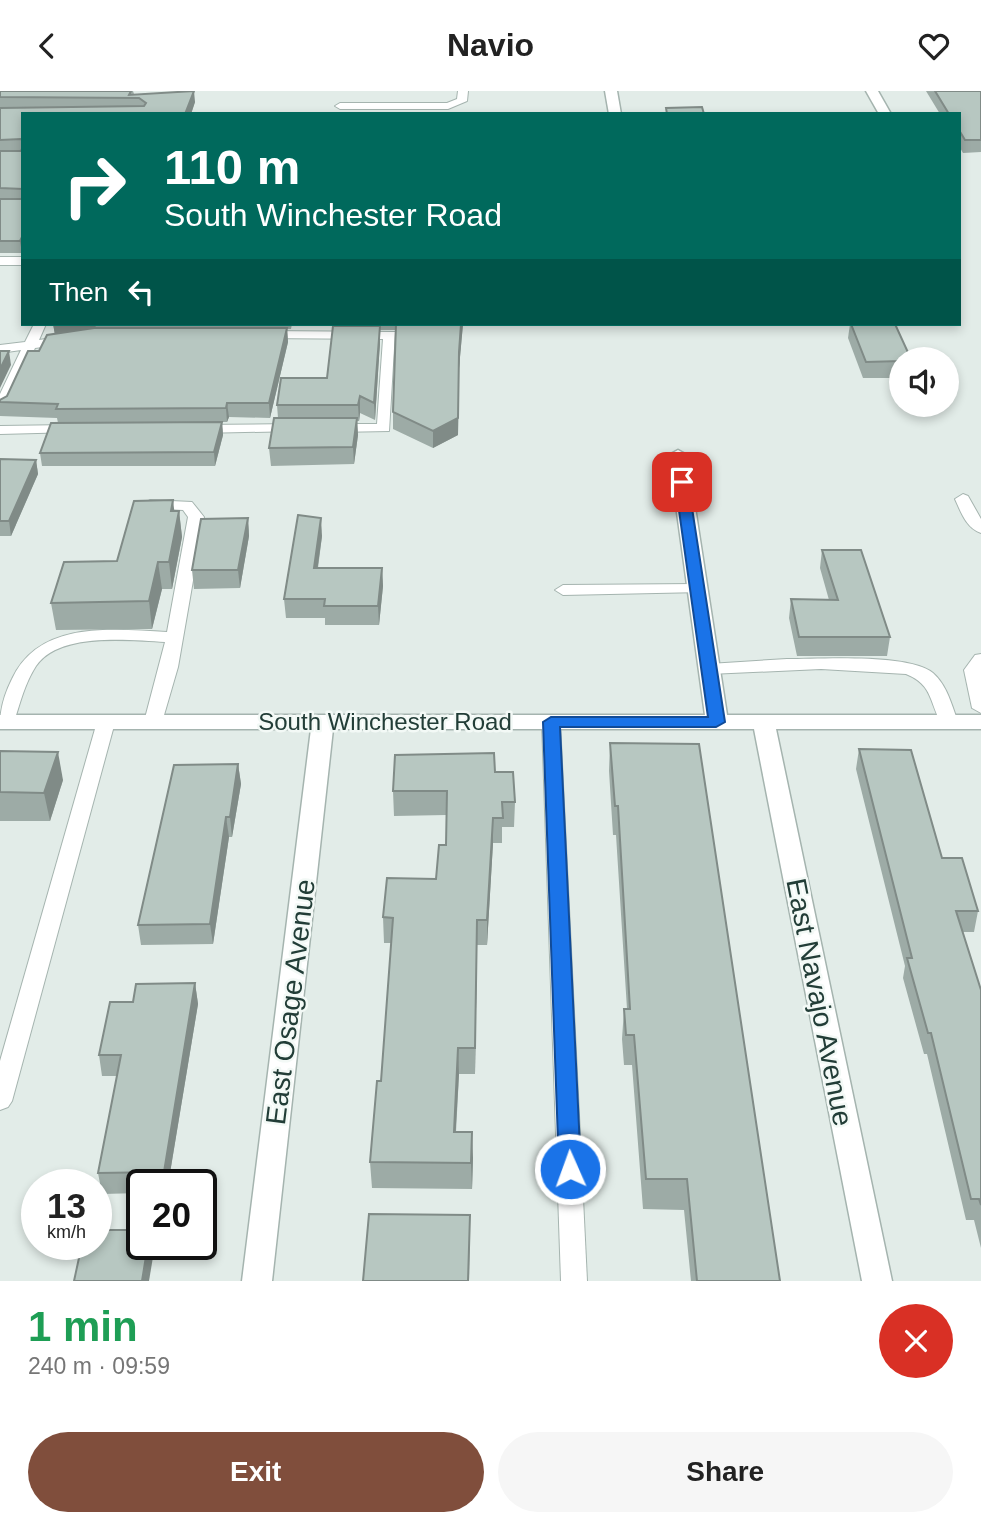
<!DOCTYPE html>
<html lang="en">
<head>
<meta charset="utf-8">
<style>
	:root { --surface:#fff; --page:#f6f6f6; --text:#222; --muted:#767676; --accent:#804e3c }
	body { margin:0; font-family:Helvetica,sans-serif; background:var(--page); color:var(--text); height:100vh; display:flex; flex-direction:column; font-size:26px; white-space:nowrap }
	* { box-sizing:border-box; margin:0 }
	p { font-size:23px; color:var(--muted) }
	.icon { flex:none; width:38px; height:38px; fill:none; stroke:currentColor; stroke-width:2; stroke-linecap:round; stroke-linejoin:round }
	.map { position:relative; height:1190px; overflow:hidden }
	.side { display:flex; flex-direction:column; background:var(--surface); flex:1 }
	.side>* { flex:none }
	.hud { position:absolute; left:21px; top:21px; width:940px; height:214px; border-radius:0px; box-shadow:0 4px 10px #0003; background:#00695c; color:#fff; overflow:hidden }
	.fabs { position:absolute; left:889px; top:256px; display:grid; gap:14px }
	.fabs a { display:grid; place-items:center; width:70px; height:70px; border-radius:50%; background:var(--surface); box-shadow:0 4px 10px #0003; font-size:35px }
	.speed { position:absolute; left:21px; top:1078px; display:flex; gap:14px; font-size:35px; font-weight:700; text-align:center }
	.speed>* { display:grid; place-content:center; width:91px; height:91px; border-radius:50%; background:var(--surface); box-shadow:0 4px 10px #0003; line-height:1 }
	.speed small { font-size:18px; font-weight:400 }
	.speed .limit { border:4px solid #111; border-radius:10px; background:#fff; color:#111 }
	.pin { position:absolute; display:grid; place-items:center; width:60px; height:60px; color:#fff; margin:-30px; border-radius:14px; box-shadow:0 4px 10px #0006 }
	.me { position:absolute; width:77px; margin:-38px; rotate:358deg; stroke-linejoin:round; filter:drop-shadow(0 0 5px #0008) }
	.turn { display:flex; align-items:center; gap:24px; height:147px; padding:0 28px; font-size:32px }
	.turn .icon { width:91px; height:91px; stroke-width:2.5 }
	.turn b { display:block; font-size:49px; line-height:60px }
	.then { display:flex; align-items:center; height:66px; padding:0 28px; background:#0003; gap:14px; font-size:26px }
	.round { display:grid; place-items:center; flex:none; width:74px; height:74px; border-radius:37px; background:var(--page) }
	.overview { display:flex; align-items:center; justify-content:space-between; height:119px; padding:0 28px }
	h1 { font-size:42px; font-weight:700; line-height:52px; color:#1e9e55 }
	.primary-button { display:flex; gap:14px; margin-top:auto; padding:14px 28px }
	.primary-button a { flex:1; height:80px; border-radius:42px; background:var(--accent); color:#fff; font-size:28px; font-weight:700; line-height:80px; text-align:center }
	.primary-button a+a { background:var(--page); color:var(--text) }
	header { display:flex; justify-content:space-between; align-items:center; height:91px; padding:0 28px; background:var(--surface); font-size:32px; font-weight:700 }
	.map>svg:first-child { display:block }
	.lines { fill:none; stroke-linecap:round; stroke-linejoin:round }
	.service-casing { stroke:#a5b4af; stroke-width:2 }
	.minor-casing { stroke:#a5b4af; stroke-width:3 }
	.service { fill:#fff; fill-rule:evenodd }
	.minor { fill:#fff; fill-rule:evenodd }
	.wall { fill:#9daba6 }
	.shaded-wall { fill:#808b87 }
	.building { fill:#b7c7c1; stroke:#808b87; stroke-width:2 }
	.route { fill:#1a73e8; stroke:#114b97; stroke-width:2 }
	.labels { text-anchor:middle; stroke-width:5; stroke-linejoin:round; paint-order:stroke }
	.street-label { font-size:24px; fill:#223d37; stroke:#f3f9f6 }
	.near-street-label { font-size:28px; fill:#223d37; stroke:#f3f9f6 }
</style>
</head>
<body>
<header><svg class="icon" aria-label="back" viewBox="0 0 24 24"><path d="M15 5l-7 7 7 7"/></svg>Navio<svg class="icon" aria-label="heart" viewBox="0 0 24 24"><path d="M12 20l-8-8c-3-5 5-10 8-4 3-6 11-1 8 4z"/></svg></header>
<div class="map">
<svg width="981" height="1190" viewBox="0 0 981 1190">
	<rect width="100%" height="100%" fill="#e2ece8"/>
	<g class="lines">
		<g class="service-casing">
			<g id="service">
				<path d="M458,0H468L467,10L448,18H340L335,15L340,12H447L457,8Z"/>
				<rect x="0" y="166" width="23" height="8"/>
				<path d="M34,233H46L39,249L66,245L72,249L66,253L35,257L7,318L0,322V303L21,259L0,262V254L25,251Z"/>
				<path d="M265,240L395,241L389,340L336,341L329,337L336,333H377L383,248L260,247L259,244Z"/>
				<path d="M294,333L301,337L299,340L200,342L193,338L200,334Z"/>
				<path d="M70,334L77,338L75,341L0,343V335Z"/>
				<path d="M963,403L968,405L981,428V442C966,437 961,421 955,408Z"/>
				<path d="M150,409L192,411L204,426L178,576L162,631L153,636L144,631L165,551C129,549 59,541 36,575C25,592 20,612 14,631L11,635H0C0,618 4,604 12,588C39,529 112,538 167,541L188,426L183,419L145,417L142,414Z"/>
				<path d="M697,493L703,495L705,498L703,501L563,504L555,499L563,494Z"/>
				<path d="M981,563V622L972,617L964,579L975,564Z"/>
				<path d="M787,568C819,568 909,562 933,582C947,594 952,615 958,631L949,636L943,635C929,613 934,594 906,583L821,578L709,583L700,578L709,573Z"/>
				<path d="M106,626L115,631L12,1010L8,1016L0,1019V970L97,631Z"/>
				<path d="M551,626L560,631L587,1190H561L542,631Z"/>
			</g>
		</g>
		<g class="minor-casing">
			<g id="minor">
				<path d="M605,0H617L621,23H609Z"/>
				<path d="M866,0H878L891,23H879Z"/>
				<path d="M678,359L687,364L727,624H981V638H776L892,1190H862L754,638H333L272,1190H242L311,638H0V624H705L669,364Z"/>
			</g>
		</g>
		<use href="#service" class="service"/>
		<use href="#minor" class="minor"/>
	</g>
	<g class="wall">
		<path d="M0,0H133L134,3L195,11L191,23H23V160L22,162H0V17H32L0,16Z"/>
		<path d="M926,0H981V61L963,62L959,55V23H940Z"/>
		<path d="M53,233H292L291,238H287L288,251L270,327L229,326L227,331L58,332L57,327L0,325V309L7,305L39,260L55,243Z"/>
		<path d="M335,233H463L459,277L458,344L433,357L393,338V321L396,239H380V251L375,329L360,322L359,330H357L358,344L354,373L271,375L269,357L278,327L277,314L327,287Z"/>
		<path d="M850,233L901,268V287H863L848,247Z"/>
		<path d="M222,331L223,344L215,375H42L40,362Z"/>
		<path d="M0,368L36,369L38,383L11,445H0Z"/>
		<path d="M174,420H179L182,446L172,498H162L152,538L56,539L51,512L117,470Z"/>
		<path d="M248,427L249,445L240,497L194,498L192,479Z"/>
		<path d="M322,445L318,477H382L383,495L379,534H325V527H286L284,508Z"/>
		<path d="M822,459L890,546L887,565H797L789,527L791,508L829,509L820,477Z"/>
		<path d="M610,652L780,1190H691L684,1119L643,1118L632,974H624L622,948L624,918H627L616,744H613L609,680Z"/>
		<path d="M859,658L942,767L978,820L974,841H962L981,899V1157L974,1129H966L927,963H924L903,887L905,875L856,678Z"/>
		<path d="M0,660L63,689L50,730H0Z"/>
		<path d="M238,673L241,693L232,746H229L213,853L141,854L138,834Z"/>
		<path d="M495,681L515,711L514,736H502V752H493L487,854H477L475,983H459L456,1041L473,1067L472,1098L372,1097L370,1071L381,990L391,852H384L383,826L436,788L446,754V724L394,725L393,700Z"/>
		<path d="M195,892L198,913L168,1094H142V1102L102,1103L98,1082L117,985H102L99,964L133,911Z"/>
	</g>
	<g class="shaded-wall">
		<path d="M194,0L195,11L191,23H185Z"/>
		<path d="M23,144V160L22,162L20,150Z"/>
		<path d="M53,233H95L96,237L55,244Z"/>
		<path d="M461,233H463L459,277L458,344L433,357V340L459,261Z"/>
		<path d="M380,235V251L375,329L374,312Z"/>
		<path d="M287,237L288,251L270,327L269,312Z"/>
		<path d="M9,260L11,274L0,297V278Z"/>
		<path d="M360,305V322L359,330L358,314Z"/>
		<path d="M227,312L229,326L227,331L226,317Z"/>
		<path d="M357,327L358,344L354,373L353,356Z"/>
		<path d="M222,331L223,344L215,375L214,361Z"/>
		<path d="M36,369L38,383L11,445L9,430Z"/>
		<path d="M173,409L176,434L179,420L182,446L172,498L169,471L171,420Z"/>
		<path d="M248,427L249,445L240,497L238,479Z"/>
		<path d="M321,427L322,445L315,495L314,477Z"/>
		<path d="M158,471L162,498L152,538L149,510Z"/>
		<path d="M382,477L383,495L379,534L378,515Z"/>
		<path d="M58,661L63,689L50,730L44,702Z"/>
		<path d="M238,673L241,693L232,746L230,726Z"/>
		<path d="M226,726L229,746L213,853L210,833Z"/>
		<path d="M493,727V752L487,854V829Z"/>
		<path d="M477,829V854L475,983V957Z"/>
		<path d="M195,892L198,913L168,1094H166L164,1081Z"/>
		<path d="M458,957L459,983L454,1067V1041Z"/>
		<path d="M472,1041L473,1067L472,1098L471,1072Z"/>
		<path d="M470,1124L469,1190H468Z"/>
		<path d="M148,1153H153L154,1160L149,1190H142Z"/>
	</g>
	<g class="building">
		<path d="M0,0H131L129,4L194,0L185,23H23V50L21,48L0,49V17L144,15L146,12L139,7L0,6Z"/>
		<path d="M935,0H981V49H965L959,39V23H949Z"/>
		<path d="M702,16L704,23H667L666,17Z"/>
		<path d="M23,55V98L0,97V60H21Z"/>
		<path d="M23,107V144L20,150H0V108H21Z"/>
		<path d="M396,233H461L459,261L458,327L433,340L393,321Z"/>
		<path d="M851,233H895L911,268H901V270L866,271Z"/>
		<path d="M333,235H380L374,312L360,305L358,314H277L281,287H327Z"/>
		<path d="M94,237H287L269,312H227L226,317L56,318L58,313L0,311V309L7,305L28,260H39L47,244Z"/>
		<path d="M0,260H9L0,278Z"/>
		<path d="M274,327H357L353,356L269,357Z"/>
		<path d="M222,331L214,361L40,362L51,332Z"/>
		<path d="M0,368L36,369L9,430H0Z"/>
		<path d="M173,409L171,420H179L169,471H158L149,510L51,512L64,471L117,470L134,410Z"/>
		<path d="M298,424L321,427L314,477H382L378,515H324L325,508H284Z"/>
		<path d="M248,427L238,479H192L201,428Z"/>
		<path d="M822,459H861L890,546H799L791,508L838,509Z"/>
		<path d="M610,652L699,653L780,1190H697L687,1088H646L634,944H626L624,918H630L618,715H615Z"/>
		<path d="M859,658L911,659L942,767H962L978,820H956L981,899V1114L979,1108H971L931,942H928L907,867H912Z"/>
		<path d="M0,660L58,661L44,702L0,701Z"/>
		<path d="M494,662L495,681H513L515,711H502L503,727H493L487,829H477L475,957H458L454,1041H472L471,1072L370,1071L377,990H381L393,827L383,826L387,787L436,788L439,754H446L447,700H393L395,664Z"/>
		<path d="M238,673L230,726H226L210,833L138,834L174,674Z"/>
		<path d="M195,892L164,1081L98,1082L121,964H99L110,911H133L136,893Z"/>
		<path d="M369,1123L470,1124L468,1190H363Z"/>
		<path d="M96,1139H142V1153H148L142,1190H74L82,1153H96Z"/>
	</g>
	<path class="route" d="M682,387L688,391L725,631L716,636H560L581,1078L577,1084L570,1087L562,1084L559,1078L543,631L551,626H708L675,391Z"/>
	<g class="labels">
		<g class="street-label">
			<text x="385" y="639">South Winchester Road</text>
		</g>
		<g class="near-street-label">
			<text transform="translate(290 911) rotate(-83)" y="10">East Osage Avenue</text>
			<text transform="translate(820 911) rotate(79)" y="10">East Navajo Avenue</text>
		</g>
	</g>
</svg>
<div class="fabs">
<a><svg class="icon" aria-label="sound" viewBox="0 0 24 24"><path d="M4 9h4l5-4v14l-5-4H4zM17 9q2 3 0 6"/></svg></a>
</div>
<div class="speed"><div>13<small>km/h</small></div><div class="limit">20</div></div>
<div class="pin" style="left:682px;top:391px;background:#d93025"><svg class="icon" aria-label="arrive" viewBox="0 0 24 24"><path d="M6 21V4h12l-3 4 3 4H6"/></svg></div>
<svg class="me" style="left:570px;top:1078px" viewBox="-20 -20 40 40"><circle r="17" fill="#1a73e8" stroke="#fff" stroke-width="3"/><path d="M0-11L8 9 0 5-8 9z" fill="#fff"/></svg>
<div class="hud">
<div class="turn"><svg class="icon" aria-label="right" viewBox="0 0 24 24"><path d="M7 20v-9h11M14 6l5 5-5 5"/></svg><div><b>110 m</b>South Winchester Road</div></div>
<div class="then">Then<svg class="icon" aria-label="left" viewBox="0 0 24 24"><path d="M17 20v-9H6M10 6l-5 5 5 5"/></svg></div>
</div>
</div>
<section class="side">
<div class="overview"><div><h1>1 min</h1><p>240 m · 09:59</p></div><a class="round" style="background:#d93025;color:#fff"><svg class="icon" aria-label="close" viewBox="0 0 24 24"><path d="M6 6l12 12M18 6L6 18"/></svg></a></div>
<div class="primary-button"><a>Exit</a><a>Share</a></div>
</section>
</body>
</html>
